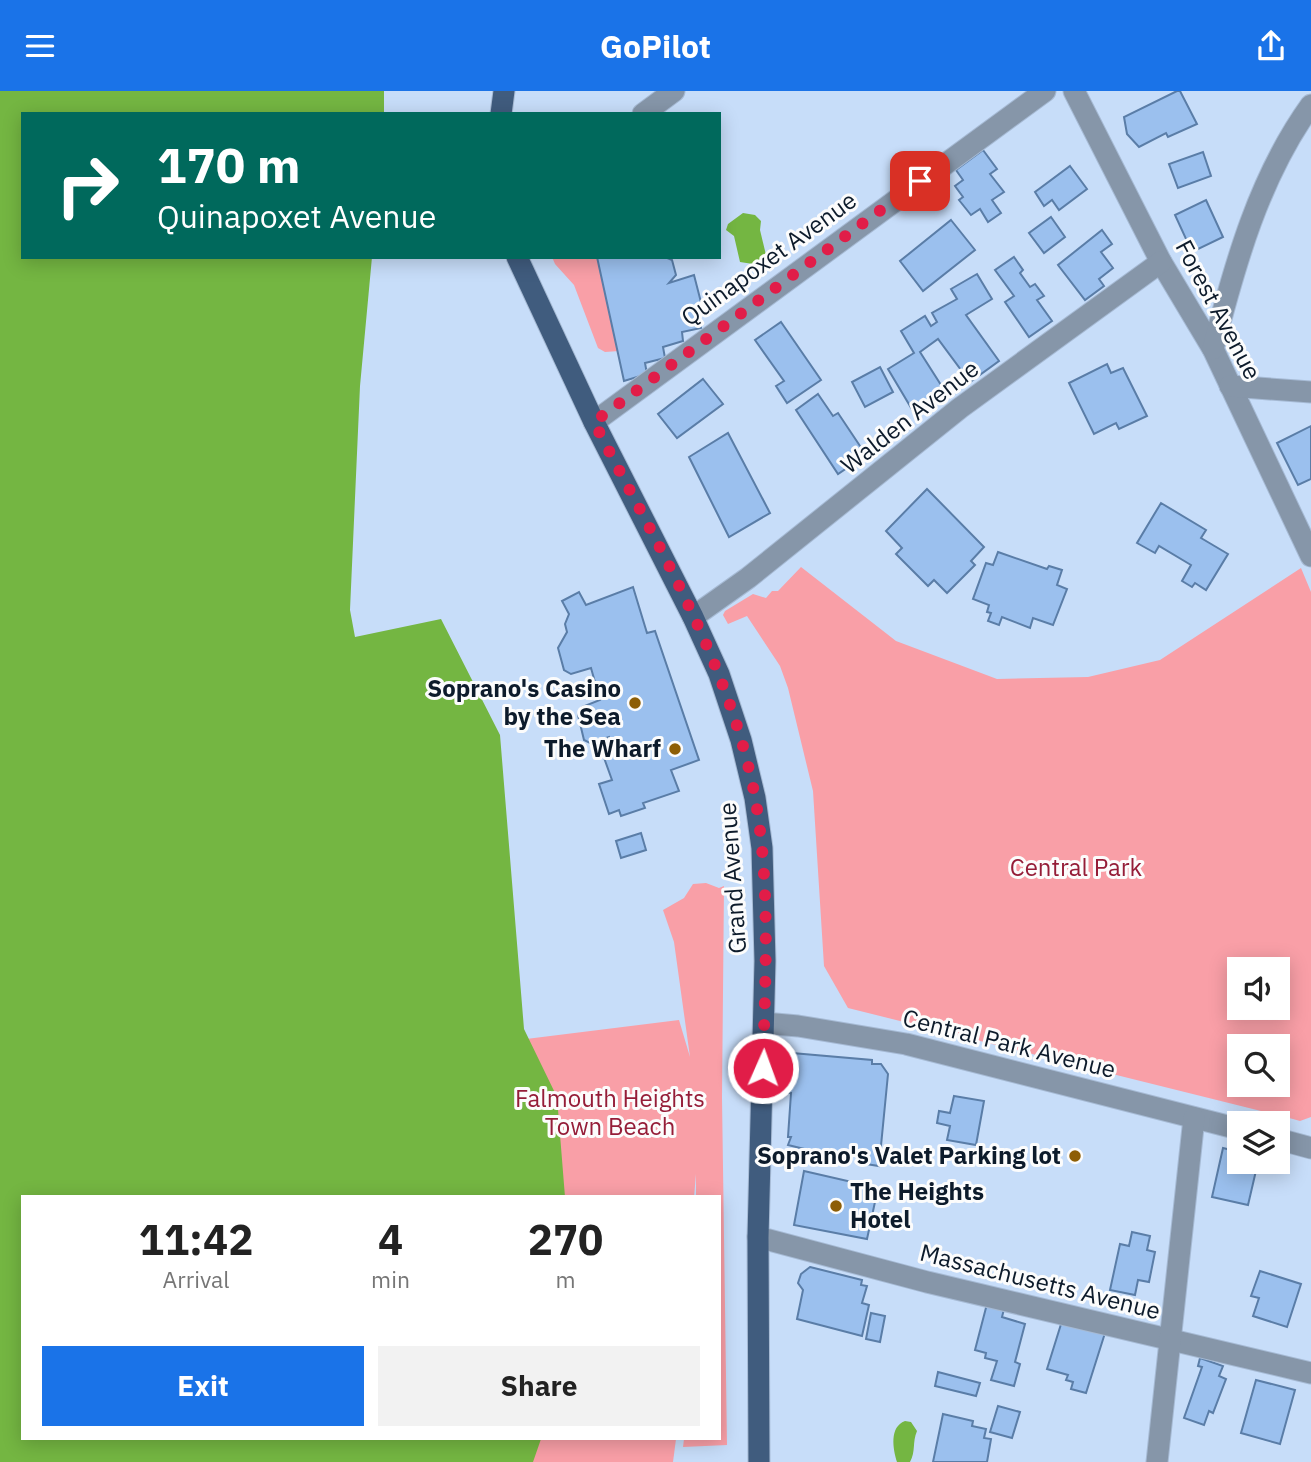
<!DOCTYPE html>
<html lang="en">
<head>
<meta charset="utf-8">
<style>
	:root { --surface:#fff; --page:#f2f2f2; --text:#222; --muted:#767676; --accent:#1a73e8 }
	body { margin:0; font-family:"IBM Plex Sans",sans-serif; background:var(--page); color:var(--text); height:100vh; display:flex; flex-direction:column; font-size:26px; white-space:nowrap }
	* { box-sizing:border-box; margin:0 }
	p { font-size:23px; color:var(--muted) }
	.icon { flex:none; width:38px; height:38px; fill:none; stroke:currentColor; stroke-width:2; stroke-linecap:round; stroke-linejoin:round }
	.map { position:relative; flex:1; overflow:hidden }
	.details { position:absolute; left:21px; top:1104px; width:700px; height:245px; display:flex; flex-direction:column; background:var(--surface); border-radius:0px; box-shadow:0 4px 18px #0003 }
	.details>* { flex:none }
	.top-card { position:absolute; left:21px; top:21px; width:700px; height:147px; border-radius:0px; box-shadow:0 4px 18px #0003; background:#00695c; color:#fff; overflow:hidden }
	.fabs { position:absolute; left:1227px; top:866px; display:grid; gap:14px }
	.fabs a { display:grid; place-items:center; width:63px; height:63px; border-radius:0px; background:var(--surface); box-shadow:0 4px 18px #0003; font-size:35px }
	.pin { position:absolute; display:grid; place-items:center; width:60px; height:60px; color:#fff; margin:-30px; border-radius:14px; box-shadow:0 4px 10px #0006 }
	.me { position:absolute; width:77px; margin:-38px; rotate:2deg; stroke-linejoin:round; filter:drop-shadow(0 0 5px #0008) }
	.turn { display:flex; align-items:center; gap:24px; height:147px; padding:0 21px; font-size:32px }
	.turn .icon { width:91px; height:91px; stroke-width:2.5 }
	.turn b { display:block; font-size:49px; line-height:60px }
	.eta { display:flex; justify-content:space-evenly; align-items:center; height:119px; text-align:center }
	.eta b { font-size:42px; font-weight:700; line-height:49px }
	.action { display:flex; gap:14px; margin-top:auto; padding:14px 21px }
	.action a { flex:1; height:80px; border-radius:0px; background:var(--accent); color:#fff; font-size:28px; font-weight:700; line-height:80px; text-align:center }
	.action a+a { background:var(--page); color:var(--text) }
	header { display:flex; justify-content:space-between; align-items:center; height:91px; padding:0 21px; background:var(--accent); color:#fff; font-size:32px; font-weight:700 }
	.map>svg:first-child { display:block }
	.green { fill:#f99fa7; fill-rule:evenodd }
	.water { fill:#74b642 }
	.building { fill:#9bc0ee; stroke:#5a7da7; stroke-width:2 }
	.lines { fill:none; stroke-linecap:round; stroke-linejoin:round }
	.minor-casing { stroke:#a6bad4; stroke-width:23 }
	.major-casing { stroke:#a6bad4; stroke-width:23 }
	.minor { stroke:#8696a9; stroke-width:21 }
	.major { stroke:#405c7e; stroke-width:21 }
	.route { stroke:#e11d48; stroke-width:12; stroke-dasharray:0 21.6 }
	.poi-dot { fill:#8d5e06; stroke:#fcfcfc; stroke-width:2.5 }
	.labels { text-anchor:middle; stroke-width:6; stroke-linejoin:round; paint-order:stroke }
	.street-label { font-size:24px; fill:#0d1b2b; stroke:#fcfcfc }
	.poi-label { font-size:24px; font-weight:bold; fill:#0d1b2b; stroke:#fcfcfc; text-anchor:end }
	.park-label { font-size:24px; fill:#951d38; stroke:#fcfcfc }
</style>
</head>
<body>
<header><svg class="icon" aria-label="menu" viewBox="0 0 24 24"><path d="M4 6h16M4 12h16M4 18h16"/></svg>GoPilot<svg class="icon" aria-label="share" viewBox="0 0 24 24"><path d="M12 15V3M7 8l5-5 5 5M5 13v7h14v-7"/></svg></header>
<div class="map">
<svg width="1311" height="1371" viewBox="0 0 1311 1371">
	<rect width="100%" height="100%" fill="#c7ddf9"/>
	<g class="green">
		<path d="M552,166H597L619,260L605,261L598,257L574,194L555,173Z"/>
		<path d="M801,476L896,550L997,588L1088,586L1160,569L1301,477L1311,501V1026L1300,1030L1293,1028L848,917L824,875L813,700L788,597L780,575L747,525L728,533L723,524L725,520L753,503L766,507L772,500H778ZM1278,878V917H1239V878ZM1239,956H1278V994H1239Z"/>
		<path d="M706,792L719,797L724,795L722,1007L727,1354L683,1356L684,1348H719V1106H696V1083L694,1106H459L469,955L679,929L690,966L674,851L663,819L684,807L693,793Z"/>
		<path d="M442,1348H676L673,1371H440Z"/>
	</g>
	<g class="water">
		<path d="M0,0H384V23H23V166H372L360,295L350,519L355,546L441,528L500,644L524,938L557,1006L565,1106H23V1348H541L533,1371H0Z"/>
		<path d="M743,122L755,124L761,130L760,139L766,164L753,173L740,171L734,145L726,139L728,133Z"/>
		<path d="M905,1330L911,1331L917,1340C912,1352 916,1360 910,1371H897C893,1358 889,1336 905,1330Z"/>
	</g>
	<g class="building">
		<path d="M1177,0H1180L1197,33L1168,46L1166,42L1139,56L1127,43L1124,26Z"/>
		<path d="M983,59L997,78L990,83L1004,101L992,109L1001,122L988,131L980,118L971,124L959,109L963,106L955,95L963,89L956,79Z"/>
		<path d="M1203,61L1211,85L1178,97L1169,73Z"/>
		<path d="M1070,75L1087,98L1059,119L1052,109L1044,115L1035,101Z"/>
		<path d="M1206,109L1223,146L1192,161L1175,124Z"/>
		<path d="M1051,126L1065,146L1044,162L1029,142Z"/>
		<path d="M951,129L975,159L923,200L900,170Z"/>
		<path d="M1102,139L1112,153L1101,161L1113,177L1099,188L1104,195L1085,209L1058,174Z"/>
		<path d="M597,166H665L672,169L676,184L669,192L694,184L704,223L699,224L701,237L682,241L683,250L663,256L665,267L645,272L647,283L624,290Z"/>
		<path d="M1014,166L1023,179L1020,182L1030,196L1035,193L1044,205L1037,209L1052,230L1029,246L1005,211L1014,205L995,179Z"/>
		<path d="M977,183L992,208L966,224L999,270L970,291L938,248L920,261L948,305L916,325L888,278L914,262L901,240L925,225L931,235L937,231L932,222L957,208L951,198Z"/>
		<path d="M781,231L821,289L787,312L776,295L784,290L755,249Z"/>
		<path d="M1107,273L1111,282L1123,277L1147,325L1119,338L1116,332L1094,343L1069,292Z"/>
		<path d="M880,276L893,301L865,316L852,291Z"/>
		<path d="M703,288L723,313L677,347L658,323Z"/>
		<path d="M818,303L833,325L838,322L866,364L838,383L796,319Z"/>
		<path d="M1311,335V388L1298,394L1277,352Z"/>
		<path d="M728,342L770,422L729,446L689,366Z"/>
		<path d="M927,398L984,456L971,470L975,474L947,502L934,489L928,495L896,463L902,457L886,440Z"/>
		<path d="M1161,412L1206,439L1201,447L1228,463L1206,499L1195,492L1192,496L1182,490L1191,474L1159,455L1155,462L1137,452Z"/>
		<path d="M998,461L1047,478L1049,475L1062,479L1057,494L1067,498L1053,534L1033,527L1030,537L1002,526L999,534L988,530L991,522L987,521L989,514L973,508L986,472L993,474Z"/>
		<path d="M633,496L647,542L655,540L699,669L671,679L679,700L643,712L645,717L621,725L619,719L609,723L599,693L612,689L603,664L614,661L609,646L590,652L584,649L578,624L582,616L600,609L591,577L571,583L564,579L558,557L567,541L565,533L569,523L562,510L579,501L586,514Z"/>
		<path d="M641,742L646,759L621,767L616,750Z"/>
		<path d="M792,962L872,969V973H881L888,983L879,1075L859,1072L861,1062L847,1060V1064L830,1059L829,1064L788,1054L791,1046H788L791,1002H788Z"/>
		<path d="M954,1005L984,1010L976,1054L947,1049L950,1035L937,1032L939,1020L950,1022Z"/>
		<path d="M1223,1057L1239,1061V1071H1258L1248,1114L1212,1106Z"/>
		<path d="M804,1080L878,1097L867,1148L794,1134Z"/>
		<path d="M1132,1141L1150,1145L1147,1159L1155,1161L1149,1191L1138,1189L1135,1204L1110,1199L1120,1153L1129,1155Z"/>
		<path d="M810,1176L862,1189L861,1194L867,1195L862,1212L869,1214L862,1245L797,1228L803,1199L798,1192L801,1183Z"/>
		<path d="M1260,1180L1301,1193L1287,1236L1253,1225L1259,1207L1251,1205Z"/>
		<path d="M988,1209L1005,1214L1002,1226L1025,1233L1015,1271L1020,1273L1014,1295L991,1289L997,1270L985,1267L986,1262L975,1259Z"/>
		<path d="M871,1222L885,1225L880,1251L866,1248Z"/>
		<path d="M1062,1230L1105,1242L1086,1302L1071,1298L1073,1291L1066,1289L1068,1284L1047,1278Z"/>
		<path d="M1200,1267L1223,1275L1219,1285L1226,1288L1213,1322L1209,1320L1204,1334L1184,1327L1202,1276L1198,1275Z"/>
		<path d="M938,1281L980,1292L976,1305L935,1295Z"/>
		<path d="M1256,1289L1295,1299L1280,1353L1241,1342Z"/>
		<path d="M998,1315L1020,1321L1012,1347L990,1341Z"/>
		<path d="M943,1323L973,1330L972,1335L986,1338L984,1347L991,1348L987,1371H933Z"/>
	</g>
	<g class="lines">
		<g class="minor-casing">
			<g id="minor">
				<path d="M1074,0L1161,171L1213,258L1311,465"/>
				<path d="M643,23L674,0"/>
				<path d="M1213,258C1235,173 1259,86 1311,14"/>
				<path d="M1230,295L1311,301"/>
				<path d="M594,331L1045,0"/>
				<path d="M693,526L748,487L960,317L1161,171"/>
				<path d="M764,932L798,935L906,953L1239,1038"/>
				<path d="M1278,1048L1311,1057"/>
				<path d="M758,1146L927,1191L1311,1282"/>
				<path d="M1157,1371L1194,1027"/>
			</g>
		</g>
		<g class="major-casing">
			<g id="major">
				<path d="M501,23L504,0"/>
				<path d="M517,166L594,331L693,526L719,583L741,649L755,707L762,757L765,870L758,1146L759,1371"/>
			</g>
		</g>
		<use href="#minor" class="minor"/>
		<use href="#major" class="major"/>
	</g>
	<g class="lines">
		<path class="route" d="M763,977C765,888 771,795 755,706C730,573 655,450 594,331L920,90"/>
	</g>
	<g class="poi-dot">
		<circle cx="635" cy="612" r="7"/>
		<circle cx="675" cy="658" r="7"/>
		<circle cx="1075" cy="1065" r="7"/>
		<circle cx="836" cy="1115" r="7"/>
	</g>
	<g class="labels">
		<g class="street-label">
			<text transform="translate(769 168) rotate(-36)" y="8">Quinapoxet Avenue</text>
			<text transform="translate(1218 219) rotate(62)" y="8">Forest Avenue</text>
			<text transform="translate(910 326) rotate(-38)" y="8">Walden Avenue</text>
			<text transform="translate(733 787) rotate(-94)" y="8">Grand Avenue</text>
			<text transform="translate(1009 953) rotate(14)" y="8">Central Park Avenue</text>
			<text transform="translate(1040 1191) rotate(14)" y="8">Massachusetts Avenue</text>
		</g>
		<g class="poi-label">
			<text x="621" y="606">Soprano's Casino<tspan x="621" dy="28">by the Sea</tspan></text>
			<text x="661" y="666">The Wharf</text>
			<text x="1061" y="1073">Soprano's Valet Parking lot</text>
			<text x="850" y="1109" text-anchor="start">The Heights<tspan x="850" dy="28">Hotel</tspan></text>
		</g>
		<g class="park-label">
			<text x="1076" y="785">Central Park</text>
			<text x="610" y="1016">Falmouth Heights<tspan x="610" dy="28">Town Beach</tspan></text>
		</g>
	</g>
</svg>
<div class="fabs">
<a><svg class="icon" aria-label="sound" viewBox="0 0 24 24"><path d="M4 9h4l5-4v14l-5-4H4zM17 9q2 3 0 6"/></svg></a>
<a><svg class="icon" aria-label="search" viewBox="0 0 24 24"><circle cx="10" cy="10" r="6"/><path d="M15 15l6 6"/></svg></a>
<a><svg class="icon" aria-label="layers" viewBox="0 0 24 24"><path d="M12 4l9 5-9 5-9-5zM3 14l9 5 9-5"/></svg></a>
</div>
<div class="pin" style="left:920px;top:90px;background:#d93025"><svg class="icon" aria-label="arrive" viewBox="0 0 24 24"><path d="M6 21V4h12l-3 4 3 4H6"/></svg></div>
<svg class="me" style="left:763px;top:977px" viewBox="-20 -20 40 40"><circle r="17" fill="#e11d48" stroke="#fff" stroke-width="3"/><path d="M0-11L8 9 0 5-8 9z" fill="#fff"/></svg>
<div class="top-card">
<div class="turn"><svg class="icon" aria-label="right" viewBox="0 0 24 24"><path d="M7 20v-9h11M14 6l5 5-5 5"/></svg><div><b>170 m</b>Quinapoxet Avenue</div></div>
</div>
<section class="details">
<div class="eta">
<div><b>11:42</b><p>Arrival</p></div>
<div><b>4</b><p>min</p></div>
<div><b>270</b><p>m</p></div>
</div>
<div class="action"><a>Exit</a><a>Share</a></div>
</section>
</div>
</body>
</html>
